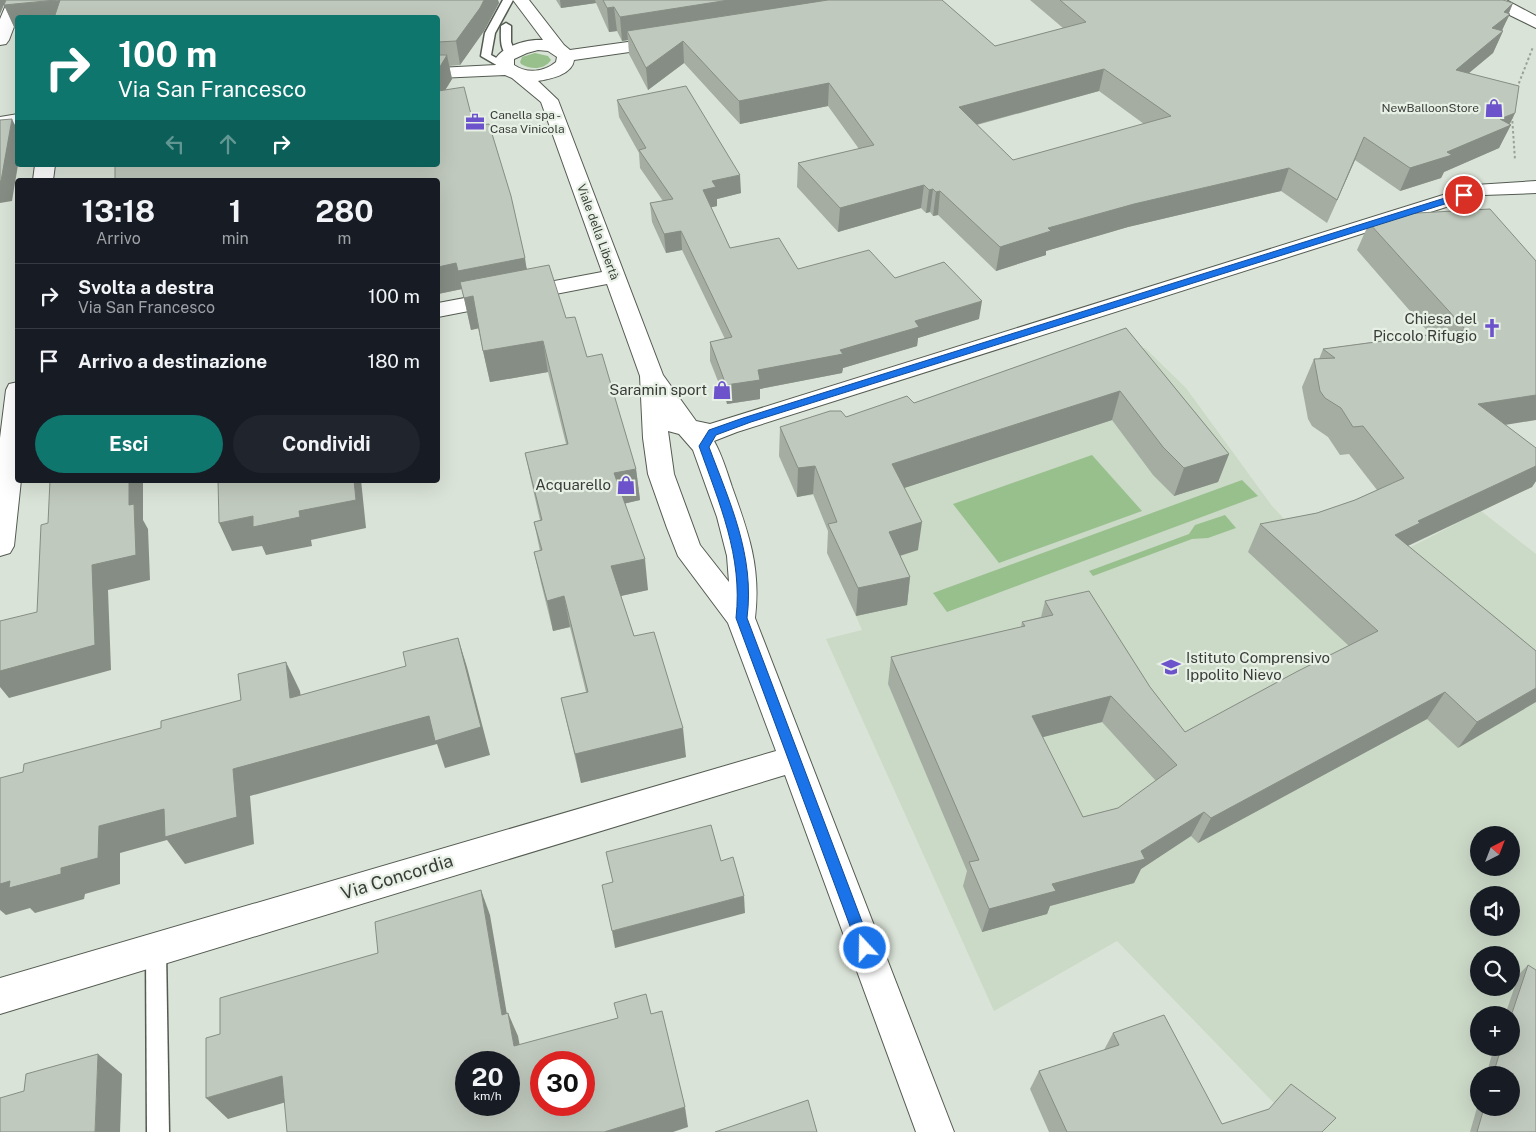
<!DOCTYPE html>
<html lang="it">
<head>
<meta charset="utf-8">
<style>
	:root { --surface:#171b24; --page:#20242c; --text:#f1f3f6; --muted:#9ea1a6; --line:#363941; --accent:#0f766e }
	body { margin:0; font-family:"Public Sans",sans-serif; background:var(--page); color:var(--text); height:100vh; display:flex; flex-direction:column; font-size:19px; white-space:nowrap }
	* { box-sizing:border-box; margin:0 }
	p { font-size:16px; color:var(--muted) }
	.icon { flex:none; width:28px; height:28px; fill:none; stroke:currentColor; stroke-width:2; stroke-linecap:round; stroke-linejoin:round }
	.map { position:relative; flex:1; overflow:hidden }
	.panel { position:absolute; left:15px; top:178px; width:425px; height:305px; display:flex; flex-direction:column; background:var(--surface); border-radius:5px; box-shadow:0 5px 20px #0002 }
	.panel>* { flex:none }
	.top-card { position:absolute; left:15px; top:15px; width:425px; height:152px; border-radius:5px; box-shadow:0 5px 20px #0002; background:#0f766e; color:#fff; overflow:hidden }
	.needle { width:32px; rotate:42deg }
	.fabs { position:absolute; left:1470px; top:826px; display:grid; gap:10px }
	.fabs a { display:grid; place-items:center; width:50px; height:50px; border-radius:50%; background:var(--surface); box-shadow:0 5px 20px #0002; font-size:25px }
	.speed { position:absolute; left:455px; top:1051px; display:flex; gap:10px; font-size:25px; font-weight:700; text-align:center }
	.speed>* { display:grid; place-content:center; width:65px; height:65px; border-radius:50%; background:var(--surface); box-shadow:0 5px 20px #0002; line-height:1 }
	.speed small { font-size:12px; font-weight:400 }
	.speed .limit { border:8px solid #d22; background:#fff; color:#111 }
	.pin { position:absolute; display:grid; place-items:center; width:42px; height:42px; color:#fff; margin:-21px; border:2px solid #fff; border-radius:50%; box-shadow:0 1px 5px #0007 }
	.me { position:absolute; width:55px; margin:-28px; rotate:339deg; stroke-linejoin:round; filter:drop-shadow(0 0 4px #0008) }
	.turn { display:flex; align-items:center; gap:18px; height:105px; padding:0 20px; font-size:22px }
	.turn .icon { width:65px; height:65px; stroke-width:2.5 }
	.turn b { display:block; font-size:35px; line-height:42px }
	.lanes { display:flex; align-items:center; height:48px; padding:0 20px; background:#0003; justify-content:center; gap:25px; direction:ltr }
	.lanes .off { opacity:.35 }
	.eta { display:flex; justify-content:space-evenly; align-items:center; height:85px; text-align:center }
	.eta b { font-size:30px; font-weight:700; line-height:35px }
	.primary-button { display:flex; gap:10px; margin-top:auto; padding:10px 20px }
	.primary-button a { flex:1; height:58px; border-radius:30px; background:var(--accent); color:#fff; font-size:20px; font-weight:700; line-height:58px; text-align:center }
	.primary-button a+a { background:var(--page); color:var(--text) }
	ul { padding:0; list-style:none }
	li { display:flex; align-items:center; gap:15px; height:65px; padding:0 20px; border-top:1px solid var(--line) }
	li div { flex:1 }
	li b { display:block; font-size:19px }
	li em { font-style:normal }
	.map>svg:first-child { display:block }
	.built { fill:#cbd9c7; fill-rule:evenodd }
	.green { fill:#98c08d }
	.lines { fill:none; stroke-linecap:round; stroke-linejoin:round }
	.lane-casing { stroke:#545c52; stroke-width:3 }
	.street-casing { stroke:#545c52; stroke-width:2 }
	.path { stroke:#9aa198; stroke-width:2; stroke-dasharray:2.5 2.5; stroke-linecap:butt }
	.lane { fill:#fff; fill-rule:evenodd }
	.street { fill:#fff; fill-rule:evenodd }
	.wall { fill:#a5ada3; fill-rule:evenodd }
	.shaded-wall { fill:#868d84 }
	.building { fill:#c0c9bd; stroke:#868d84; fill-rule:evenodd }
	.route { fill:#1a73e8; stroke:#114b97 }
	.labels { text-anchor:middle; stroke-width:4.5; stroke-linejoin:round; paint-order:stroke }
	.far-poi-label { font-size:12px; fill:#393c38; stroke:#e7f0e4; text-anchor:end }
	.far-street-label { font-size:12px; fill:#393c38; stroke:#e7f0e4 }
	.poi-label { font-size:15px; fill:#393c38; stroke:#e7f0e4; text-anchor:end }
	.near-street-label { font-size:18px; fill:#393c38; stroke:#e7f0e4 }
</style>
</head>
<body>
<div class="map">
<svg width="1536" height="1132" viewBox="0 0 1536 1132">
	<rect width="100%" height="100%" fill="#dae3d7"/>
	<path class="built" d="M1145,348L1186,388L1272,506L1304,540L1403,551L1481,511L1536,554V1132H1312L1274,1103L1117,941L994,1011L826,639L862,630L856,616L835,550L814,495L797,497L779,456L837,437ZM1479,835H1511V868H1479ZM1479,895H1511V928H1479ZM1479,955H1511V988H1479ZM1479,1015H1511V1048H1479ZM1479,1075H1511V1108H1479Z"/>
	<g class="green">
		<path d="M535,53L548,56L551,60C544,70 531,70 521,64L520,62L522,57Z"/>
		<path d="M1092,455L1142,511L999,563L953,504Z"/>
		<path d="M1242,480L1258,496L947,612L933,593Z"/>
		<path d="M1225,515L1236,528L1208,538L1192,539L1093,576L1089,571L1189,534L1195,525Z"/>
	</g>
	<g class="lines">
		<g class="lane-casing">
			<g id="lane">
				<path d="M503,0H513L495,33L491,55L509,65L510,67L505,70L481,56L485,33Z"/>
				<path d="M506,23L511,26V42L515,53L510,56C499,53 501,36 501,26Z"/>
				<path d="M156,940L163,943L166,950L169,1132H147L146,950L149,943Z"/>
			</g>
		</g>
		<g class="street-casing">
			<g id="street">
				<path d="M8,0H24L9,40L6,44L0,45V19Z"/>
				<path d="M513,0H529L564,45L570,50L664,37L670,38L673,42L670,46L664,47L574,60C572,75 550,79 538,81L558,100L663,375L696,421L710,424L1475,185L1536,181V193L1484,195L737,432L714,441C722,455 727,472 732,487C749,534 761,568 755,618L954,1132H916L785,775L0,1014V978L776,751L728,623L678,556L667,528L648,474L643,438L640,376L607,284L438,317V303L602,272L541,102L512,78L505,75L438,78V68L496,65V58C505,45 528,39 543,40ZM538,50L548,51L557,57L556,62C544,72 527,74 514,65V59L527,53ZM668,431L679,434L693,450L717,517L727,556L729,582L700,545L674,474Z"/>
				<path d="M1485,0H1506L1536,16V28L1487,4Z"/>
				<path d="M18,114V126L0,129V117Z"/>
				<path d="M35,165H55L53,180H33Z"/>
				<path d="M18,382V480H21L14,546L10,553L0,556V438L6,390L9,384Z"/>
			</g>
		</g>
		<g class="path">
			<path d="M1517,88L1533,47"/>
			<path d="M1512,116L1515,160"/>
		</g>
		<use href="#lane" class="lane"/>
		<use href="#street" class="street"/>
	</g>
	<g class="wall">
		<path d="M6,0H498L499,3L484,31L460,65L449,66L452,79L445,90L474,126L527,269L566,318L587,357L636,469L640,500L625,503L648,590L621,596L634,636L686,757L581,783L561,698L586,692L570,627L553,631L541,583L534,552L540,551L534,522L540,520L532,485L525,453L566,444L548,372L490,382L478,328L471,330L462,289L438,294V18H18L15,29L4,5Z"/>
		<path d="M556,0H942L995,46L1063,28L1030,0H1503L1513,3L1502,31H1503L1493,53L1469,73L1515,113L1499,148L1444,172L1441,178L1400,191L1355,160L1327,223L1281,191L1128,227L1046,251V255L996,271L938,215L933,216L930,212L926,213L921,208L838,232L797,187L798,163L859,149L828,106L740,124L684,63L648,90L629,54L628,40L622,41L617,31L609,32L596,3L561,8ZM1099,91L1144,124L1013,160L977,125Z"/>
		<path d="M617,100L741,193L717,199V206L711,207L730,248L798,269L895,278L979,319L918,338L917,346L843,368L842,373L760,389V399L727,404L710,361V342L725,339L682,250L666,253L652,222L650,203L663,201L640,168L639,153L619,117Z"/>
		<path d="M1490,209L1505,425L1536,448V481L1532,487L1408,546L1536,651L1458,748L1427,719L1198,843L1191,836L1141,869L1134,883L1050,906L1047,914L982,932L963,886L967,871L888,684L891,657L1021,627L1022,622L1041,617L1045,601L1150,687L1185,732L1349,646L1248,552L1260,524L1317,513L1355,500L1377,490L1349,454L1340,455L1328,437L1312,426L1308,419L1302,387L1314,359H1319L1323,349L1430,334L1357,250L1369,223ZM1102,722L1156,781L1118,808L1083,817L1042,737Z"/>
		<path d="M1126,328L1229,454L1218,482L1174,496L1153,475L1112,420L904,488L918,550L900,556L910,577L907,605L856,616L827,553L828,531L813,494L797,497L779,456L780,427L846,417L914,403Z"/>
		<path d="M1528,965L1536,1132H1470L1479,1101V1108H1511V1075H1486L1494,1048H1511V1015H1505L1519,974Z"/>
		<path d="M1113,1033L1222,1124L1322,1132H1049L1030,1089L1039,1071L1104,1050Z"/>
	</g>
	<g class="shaded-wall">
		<path d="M0,0H6L0,14Z"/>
		<path d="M60,0L67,18H18V28L15,29L4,5Z"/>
		<path d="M484,0H498L499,3L484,31L460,65L456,41Z"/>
		<path d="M560,0H595L596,3L561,8Z"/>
		<path d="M729,0H849L627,31L628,40L622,41L620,17Z"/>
		<path d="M1513,3L1508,15L1510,14L1501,32L1503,31L1493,53L1446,92L1456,70L1492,28L1504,12Z"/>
		<path d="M614,7L617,31L609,32L607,8Z"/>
		<path d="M683,41L684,63L648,90L646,68Z"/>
		<path d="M447,55L452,79L438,102V70Z"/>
		<path d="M1104,69L1099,91L956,130L959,107Z"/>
		<path d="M829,83L828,106L740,124L739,101Z"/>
		<path d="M1515,113L1509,125H1511L1499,148L1444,172L1441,178L1400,191L1410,168L1447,152L1500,119Z"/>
		<path d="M12,119L18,131V165L12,201L0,203V181Z"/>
		<path d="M1364,137L1355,160L1327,223L1337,200Z"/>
		<path d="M1289,168L1281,191L1128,227L1046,251V255L996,271L1000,247L1048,228L1134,204Z"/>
		<path d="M740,175L741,193L717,199V206L704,209L703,190L712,181Z"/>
		<path d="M924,185L921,208L838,232L840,208Z"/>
		<path d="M933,189L930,212L926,213L929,190Z"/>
		<path d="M940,191L938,215L933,216L936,192Z"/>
		<path d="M681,231L682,250L666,253L664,234Z"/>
		<path d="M525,258L529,284L462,289L438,294V267L456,263Z"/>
		<path d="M473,296L480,328L471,330L464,298Z"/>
		<path d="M982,301L979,319L918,338L917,346L843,368L842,373L760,389V399L727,404L726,385L758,370L840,350L915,321Z"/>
		<path d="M543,341L548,372L490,382L483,351Z"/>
		<path d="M1120,391L1112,420L889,493L892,464Z"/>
		<path d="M1536,395V420L1462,432L1478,404Z"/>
		<path d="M1229,454L1218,482L1174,496L1184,468Z"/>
		<path d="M815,466L813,494L797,497L798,468Z"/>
		<path d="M1536,466V481L1532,487L1405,547L1395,535L1418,521Z"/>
		<path d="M636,469L640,500L619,505L614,473Z"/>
		<path d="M129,480H143V520L148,529L150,580L108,590L111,670L9,698L0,687V671L92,565L129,505Z"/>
		<path d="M354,480H361L366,528L311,540L312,546L266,555L262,546L232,551L219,523L253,516L299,511Z"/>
		<path d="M922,522L918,550L886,560L889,532Z"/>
		<path d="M645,559L648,590L616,597L611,566Z"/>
		<path d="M910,577L907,605L856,616L858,588Z"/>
		<path d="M564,596L570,627L553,631L547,601Z"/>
		<path d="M458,638L467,667L490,755L445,768L437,744L250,796L254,844L185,864L167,840L120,853V884L85,894L84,899L35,913L30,908L6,915L0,910V877L61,868L99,826L233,769Z"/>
		<path d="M286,662L300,691L305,726L290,698Z"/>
		<path d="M1536,688V702L1458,748L1477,722Z"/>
		<path d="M1445,692L1427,719L1198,843L1211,818Z"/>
		<path d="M1111,696L1102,722L1024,742L1032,716Z"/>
		<path d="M683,728L686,757L581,783L575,754Z"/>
		<path d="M1204,812L1191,836L1141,869L1134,883L1050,906L1047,914L982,932L989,909L1052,884L1141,851Z"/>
		<path d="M481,890L490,915L511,1038L502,1015Z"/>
		<path d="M744,896L745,913L615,948L612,931Z"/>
		<path d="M508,1013L518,1036L524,1068L514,1046Z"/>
		<path d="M98,1054L122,1074L120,1132H95Z"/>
		<path d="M282,1076L300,1098L228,1119L206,1098Z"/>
		<path d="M685,1107L688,1127L673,1132H604Z"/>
	</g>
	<g class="building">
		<path d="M6,0H56L4,5Z"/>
		<path d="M60,0H484L480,8L456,41L438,42V18H54Z"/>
		<path d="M603,0H729L620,17L614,7L607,8Z"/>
		<path d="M828,0H942L995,46L1086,22L1060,0H1503L1513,3L1504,12L1510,14L1492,28L1503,31L1456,70L1519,86L1515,113L1500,119L1511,125L1447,152L1452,155L1410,168L1364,137L1337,200L1289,168L1134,204L1048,228L1051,231L1000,247L940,191L936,192L933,189L929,190L924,185L840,208L798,163L874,145L829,83L739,101L683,41L646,68L627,31ZM1104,69L1171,116L1013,160L959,107Z"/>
		<path d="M438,55H447L438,70Z"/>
		<path d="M686,86L740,175L712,181L716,187L703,190L730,248L779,238L798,269L869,250L895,278L944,262L982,301L915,321L919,327L840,350L843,354L758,370L760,380L726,385L710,342L732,337L681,231L664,234L650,203L673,199L639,150L646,148L617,100Z"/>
		<path d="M464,87L474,126L489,124L511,196L525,258L458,271L456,263L438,267V180H115V165H438V91Z"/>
		<path d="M12,119L1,181H0V120Z"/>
		<path d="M1490,209L1536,261V395L1478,404L1536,448V466L1418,521L1420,523L1395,535L1536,651V688L1477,722L1445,692L1211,818L1204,812L1141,851L1145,859L1052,884L1056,891L989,909L969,862L979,860L891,657L1025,626L1022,622L1053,615L1045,601L1089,591L1150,687L1185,732L1298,671L1378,631L1260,524L1317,513L1355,500L1404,478L1363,426L1353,427L1341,408L1325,398L1320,391L1314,359L1335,358L1323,349L1466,330L1369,223L1399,214ZM1111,696L1177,765L1118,808L1083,817L1032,716Z"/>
		<path d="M549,265L566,318L575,317L587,357L602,354L636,469L614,473L645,559L611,566L634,636L654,632L683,728L575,754L561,698L588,692L564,596L547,601L534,552L542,550L534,522L542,520L525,453L568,444L543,341L483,351L473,296L464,298L460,282Z"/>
		<path d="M1126,328L1229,454L1184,468L1163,447L1120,391L892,464L922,522L889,532L910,577L858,588L828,524L837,522L815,466L798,468L780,427L830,411H841L846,417L907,396L914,403Z"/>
		<path d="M50,480H129V505L134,504L136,555L92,565L95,645L0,671V621L37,612L41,525L48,523Z"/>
		<path d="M218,480H354L356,500L299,511L300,517L253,527V516L219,523Z"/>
		<path d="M458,638L481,727L435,741L429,716L233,769L237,817L165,837L164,809L99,826L98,858L61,868V874L9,888L10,881L0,884V778L23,772L24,764L161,728V721L241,700L238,674L286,662L290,698L406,666L403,652Z"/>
		<path d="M711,825L721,861L733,857L744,896L612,931L602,885L613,882L606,852Z"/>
		<path d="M481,890L502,1015L508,1013L514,1046L618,1018L614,1003L646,994L651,1014L662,1011L685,1107L604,1132H287L282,1076L206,1098V1038L220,1034V998L378,953L375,922ZM466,1062H509V1105H466ZM541,1062H584V1105H541Z"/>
		<path d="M1528,965L1536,970V1132H1477L1484,1108H1511V1075H1493L1501,1048H1511V1016Z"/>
		<path d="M1164,1015L1222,1124L1269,1109L1291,1084L1336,1118L1322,1132H1067L1039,1071L1119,1045L1113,1033Z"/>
		<path d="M98,1054L95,1132H0V1098L24,1091L26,1074Z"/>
		<path d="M808,1100L817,1132H715Z"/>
	</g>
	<path class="route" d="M1464,192L1467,193V197L751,422L716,435L709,447C730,503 755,556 747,618L872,948L870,953L865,955L860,953L736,618C743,556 719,503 699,446L709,430L743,418Z"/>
	<defs>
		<g id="shop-bare" transform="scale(1.5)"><path d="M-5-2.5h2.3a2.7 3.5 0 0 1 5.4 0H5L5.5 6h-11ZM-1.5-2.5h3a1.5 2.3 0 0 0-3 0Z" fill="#6c52cb" stroke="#e7f0e4" stroke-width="2.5" paint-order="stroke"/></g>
		<g id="office-bare" transform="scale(1.5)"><path d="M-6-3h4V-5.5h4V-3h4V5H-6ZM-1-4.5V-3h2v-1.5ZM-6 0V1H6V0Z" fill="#6c52cb" stroke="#e7f0e4" stroke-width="2.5" paint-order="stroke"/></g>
		<g id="church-bare" transform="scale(1.5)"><path d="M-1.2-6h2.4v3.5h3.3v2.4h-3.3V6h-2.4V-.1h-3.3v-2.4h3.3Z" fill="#6c52cb" stroke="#e7f0e4" stroke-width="2.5" paint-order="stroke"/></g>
		<g id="school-bare" transform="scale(1.5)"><path d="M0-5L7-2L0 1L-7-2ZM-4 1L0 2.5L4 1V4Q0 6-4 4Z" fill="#6c52cb" stroke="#e7f0e4" stroke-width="2.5" paint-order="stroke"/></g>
	</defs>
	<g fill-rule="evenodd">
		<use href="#shop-bare" x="1494" y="108"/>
		<use href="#office-bare" x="475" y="122"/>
		<use href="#church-bare" x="1492" y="328"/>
		<use href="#shop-bare" x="722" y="390"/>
		<use href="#shop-bare" x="626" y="485"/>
		<use href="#school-bare" x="1171" y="667"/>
	</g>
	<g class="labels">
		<g class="far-poi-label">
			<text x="1479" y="112">NewBalloonStore</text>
			<text x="490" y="119" text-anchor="start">Canella spa -<tspan x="490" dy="14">Casa Vinicola</tspan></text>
		</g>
		<g class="far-street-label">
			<text transform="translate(598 232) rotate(70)" y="4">Viale della Libertà</text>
		</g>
		<g class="poi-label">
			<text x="1477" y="324">Chiesa del<tspan x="1477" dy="17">Piccolo Rifugio</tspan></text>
			<text x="707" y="395">Saramin sport</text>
			<text x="611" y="490">Acquarello</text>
			<text x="1186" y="663" text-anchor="start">Istituto Comprensivo<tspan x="1186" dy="17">Ippolito Nievo</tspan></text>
		</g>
		<g class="near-street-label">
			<text transform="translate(397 877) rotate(-17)" y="6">Via Concordia</text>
		</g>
	</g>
</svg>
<div class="fabs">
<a><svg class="needle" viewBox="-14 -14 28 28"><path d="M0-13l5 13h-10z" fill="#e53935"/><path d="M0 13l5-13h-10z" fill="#9ea1a6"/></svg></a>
<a><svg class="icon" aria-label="sound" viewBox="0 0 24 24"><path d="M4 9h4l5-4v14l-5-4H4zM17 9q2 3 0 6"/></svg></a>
<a><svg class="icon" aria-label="search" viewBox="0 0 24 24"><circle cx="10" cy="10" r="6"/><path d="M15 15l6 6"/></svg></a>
<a>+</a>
<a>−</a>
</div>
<div class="speed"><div>20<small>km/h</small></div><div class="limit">30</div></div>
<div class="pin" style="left:1464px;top:195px;background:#d93025"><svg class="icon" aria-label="arrive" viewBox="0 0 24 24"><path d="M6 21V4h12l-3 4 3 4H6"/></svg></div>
<svg class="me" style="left:865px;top:948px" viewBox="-20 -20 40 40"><circle r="17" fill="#1a73e8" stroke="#fff" stroke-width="3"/><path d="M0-11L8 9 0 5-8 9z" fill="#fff"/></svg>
<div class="top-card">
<div class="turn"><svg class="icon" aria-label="right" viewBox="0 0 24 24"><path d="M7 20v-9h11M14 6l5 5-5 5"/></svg><div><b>100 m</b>Via San Francesco</div></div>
<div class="lanes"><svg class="icon off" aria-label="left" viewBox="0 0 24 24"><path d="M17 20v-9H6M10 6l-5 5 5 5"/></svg><svg class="icon off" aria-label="ahead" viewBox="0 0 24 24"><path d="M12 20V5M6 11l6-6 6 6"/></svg><svg class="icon" aria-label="right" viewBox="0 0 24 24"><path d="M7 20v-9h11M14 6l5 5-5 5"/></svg></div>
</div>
<section class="panel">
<div class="eta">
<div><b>13:18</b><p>Arrivo</p></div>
<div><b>1</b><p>min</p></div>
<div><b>280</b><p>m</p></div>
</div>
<ul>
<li><svg class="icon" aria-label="right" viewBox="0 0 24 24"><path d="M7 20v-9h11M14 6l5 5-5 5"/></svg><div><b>Svolta a destra</b><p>Via San Francesco</p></div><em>100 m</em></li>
<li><svg class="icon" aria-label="arrive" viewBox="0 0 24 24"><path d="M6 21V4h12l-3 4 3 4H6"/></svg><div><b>Arrivo a destinazione</b></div><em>180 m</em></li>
</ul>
<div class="primary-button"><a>Esci</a><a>Condividi</a></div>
</section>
</div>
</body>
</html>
